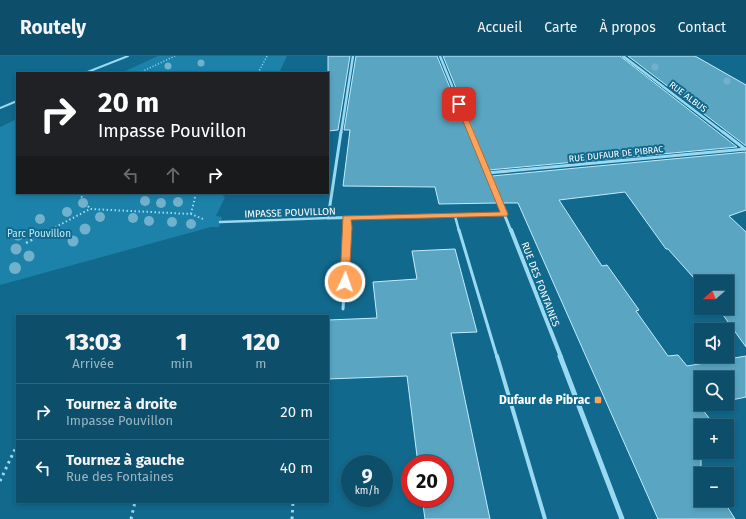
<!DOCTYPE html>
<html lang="fr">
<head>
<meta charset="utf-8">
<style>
	:root { --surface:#0d4f6a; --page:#165670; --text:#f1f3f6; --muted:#9ab5c1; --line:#2d667e }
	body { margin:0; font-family:"Fira Sans",sans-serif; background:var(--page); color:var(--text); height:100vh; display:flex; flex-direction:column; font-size:15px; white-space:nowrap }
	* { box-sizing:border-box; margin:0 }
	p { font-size:13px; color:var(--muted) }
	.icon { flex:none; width:22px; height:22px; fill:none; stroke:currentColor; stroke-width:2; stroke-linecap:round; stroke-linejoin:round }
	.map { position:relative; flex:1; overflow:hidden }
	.details { position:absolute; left:16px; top:259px; width:313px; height:188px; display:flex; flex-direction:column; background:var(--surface); border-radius:0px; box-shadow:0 2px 6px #0003,0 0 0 1px var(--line) }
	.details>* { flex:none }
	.guide { position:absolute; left:16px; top:16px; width:313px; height:122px; border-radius:0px; box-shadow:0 2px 6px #0003,0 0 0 1px var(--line); background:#202124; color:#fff; overflow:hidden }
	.needle { width:26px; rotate:249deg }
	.tools { position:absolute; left:694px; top:219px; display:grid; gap:8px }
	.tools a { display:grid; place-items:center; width:40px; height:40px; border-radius:0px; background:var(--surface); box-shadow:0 2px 6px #0003,0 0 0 1px var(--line); font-size:20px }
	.speed { position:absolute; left:341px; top:399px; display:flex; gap:8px; font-size:20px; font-weight:700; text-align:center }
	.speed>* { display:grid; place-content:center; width:52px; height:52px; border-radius:50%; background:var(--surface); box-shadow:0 2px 6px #0003,0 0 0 1px var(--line); line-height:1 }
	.speed small { font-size:10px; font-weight:400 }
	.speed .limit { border:6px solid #d22; background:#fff; color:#111 }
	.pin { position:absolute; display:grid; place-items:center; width:34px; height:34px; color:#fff; margin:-17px; border-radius:8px; box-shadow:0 2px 6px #0006 }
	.me { position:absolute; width:44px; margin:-22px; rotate:3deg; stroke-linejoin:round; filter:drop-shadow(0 0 3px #0008) }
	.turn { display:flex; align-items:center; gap:14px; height:84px; padding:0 16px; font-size:18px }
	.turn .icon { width:52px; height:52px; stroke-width:2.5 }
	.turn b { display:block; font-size:28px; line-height:34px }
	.lanes { display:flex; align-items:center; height:38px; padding:0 16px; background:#0003; justify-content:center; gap:20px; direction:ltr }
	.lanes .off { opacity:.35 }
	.eta { display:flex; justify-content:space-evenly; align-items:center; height:68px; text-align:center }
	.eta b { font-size:24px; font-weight:800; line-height:28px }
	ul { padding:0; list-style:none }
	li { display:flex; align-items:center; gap:12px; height:56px; padding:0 16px; border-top:1px solid var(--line) }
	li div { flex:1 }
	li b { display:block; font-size:15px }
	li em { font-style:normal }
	header { display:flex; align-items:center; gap:24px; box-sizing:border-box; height:56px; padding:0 20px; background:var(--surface); border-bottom:1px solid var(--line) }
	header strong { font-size:19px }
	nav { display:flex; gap:22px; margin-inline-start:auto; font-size:14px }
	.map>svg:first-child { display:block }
	.green { fill:#1c82aa }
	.building { fill:#59a5c2; stroke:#c1ecfd }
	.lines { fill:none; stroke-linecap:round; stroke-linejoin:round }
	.path-far3 { stroke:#9ad9f2; stroke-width:1.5; stroke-dasharray:1 2; stroke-linecap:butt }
	.path-far2 { stroke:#9ad9f2; stroke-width:2; stroke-dasharray:1.5 2.5; stroke-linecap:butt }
	.path-far1 { stroke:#9ad9f2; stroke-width:2.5; stroke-dasharray:2 3; stroke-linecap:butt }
	.path { stroke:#9ad9f2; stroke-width:3; stroke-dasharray:2.5 4; stroke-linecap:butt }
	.lane-far3 { stroke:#9ad9f2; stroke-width:2 }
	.lane-far2 { stroke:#9ad9f2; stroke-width:2.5 }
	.lane-far1 { stroke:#9ad9f2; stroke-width:3 }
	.lane { stroke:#9ad9f2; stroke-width:4 }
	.street-far3 { stroke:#9ad9f2; stroke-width:2.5 }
	.street-far2 { stroke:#9ad9f2; stroke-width:3 }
	.street-far1 { stroke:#9ad9f2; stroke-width:4 }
	.street { stroke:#9ad9f2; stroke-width:5 }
	.tree { fill:#72b1cb }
	.route { fill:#ffa35a; stroke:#a66a3a }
	.poi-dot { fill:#ffa35a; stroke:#11698d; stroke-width:1.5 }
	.labels { text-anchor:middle; stroke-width:4; stroke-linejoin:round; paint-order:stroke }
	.far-street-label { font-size:9px; fill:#fff; stroke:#11698d }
	.street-label { font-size:10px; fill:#fff; stroke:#11698d }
	.park-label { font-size:10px; fill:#c1ecfd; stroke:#11698d }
	.near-poi-label { font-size:12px; font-weight:bold; fill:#fff; stroke:#11698d; text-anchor:end }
</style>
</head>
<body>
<header>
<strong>Routely</strong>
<nav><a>Accueil</a><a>Carte</a><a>À propos</a><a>Contact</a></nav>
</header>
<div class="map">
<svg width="746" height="463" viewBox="0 0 746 463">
	<rect width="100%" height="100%" fill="#11698d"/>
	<g class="green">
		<path d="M158,0H287L279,17H121Z"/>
		<path d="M17,63V137H225L223,140L225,141L216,160L222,161L219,171H211L0,229V71Z"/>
	</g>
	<g class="building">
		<path d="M328,0H350L338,74L328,75Z"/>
		<path d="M356,0H437L497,147L439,148L435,131L343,130L350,74H344Z"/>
		<path d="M443,0H620L737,91L489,114Z"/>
		<path d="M628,0H695L746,29V90Z"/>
		<path d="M746,96V154L729,160L746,176V291L718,252H727V226H701V230L668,193H666L625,136L559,144L602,210L607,209L639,254L636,255L668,300L678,299L687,310L746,300V341L727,345V322H701V348H709L700,350L715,370H701V410L706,418H701V444H723L735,463H658L518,147H503L492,120Z"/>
		<path d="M455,193L477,276L451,277L490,463H425L422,442H444V408H418L407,320L328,323V264L377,262L373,226L417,223L412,195Z"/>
	</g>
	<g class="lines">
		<g class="path-far3">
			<path d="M139,17L175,0"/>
			<path d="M258,17L267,0"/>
		</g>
		<g class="path-far2">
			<path d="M79,137L90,153L191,158L203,163"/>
			<path d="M191,158L196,137"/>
			<path d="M48,175L90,153"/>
		</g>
		<path class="path-far1" d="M26,187L50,174"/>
		<g class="path">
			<path d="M0,425L17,389"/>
			<path d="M131,463L135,446"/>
			<path d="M292,463L293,446"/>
		</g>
		<g class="lane-far3">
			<path d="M85,17L128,0"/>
			<path d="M0,52L17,45"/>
		</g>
		<g class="lane-far2">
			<path d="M455,160L459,175"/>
			<path d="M346,162L348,175"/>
			<path d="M220,166L328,162"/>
		</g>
		<g class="lane-far1">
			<path d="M459,174L497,301"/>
			<path d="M343,253L348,174"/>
		</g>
		<path class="lane" d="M497,300L545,463"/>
		<g class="street-far3">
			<path d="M440,0L471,77"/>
			<path d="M623,0L724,77"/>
			<path d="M341,77L353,0"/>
		</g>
		<g class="street-far2">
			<path d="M341,76L328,162L505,158"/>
			<path d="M471,76L511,175"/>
			<path d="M723,76L745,93"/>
			<path d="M487,117L746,93"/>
		</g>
		<path class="street-far1" d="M511,174L561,301"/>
		<path class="street" d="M560,300L622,463"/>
	</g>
	<g class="tree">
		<circle cx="201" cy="7" r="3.5"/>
		<circle cx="168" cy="10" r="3.5"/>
		<circle cx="655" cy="11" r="3.5"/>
		<circle cx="727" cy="25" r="3.5"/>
		<circle cx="705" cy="51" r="4"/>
		<circle cx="145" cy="145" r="5"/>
		<circle cx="178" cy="146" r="5"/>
		<circle cx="83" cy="147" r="5"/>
		<circle cx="161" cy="147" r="5"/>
		<circle cx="67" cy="156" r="5"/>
		<circle cx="100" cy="161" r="5"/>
		<circle cx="133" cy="162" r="5"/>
		<circle cx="40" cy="163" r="5"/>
		<circle cx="149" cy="165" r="5"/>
		<circle cx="172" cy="166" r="5"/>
		<circle cx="191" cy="168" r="5"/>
		<circle cx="85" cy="173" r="5.5"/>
		<circle cx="18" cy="179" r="5.5"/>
		<circle cx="73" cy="185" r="5.5"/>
		<circle cx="16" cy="193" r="5.5"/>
		<circle cx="29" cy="200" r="5.5"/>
		<circle cx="15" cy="212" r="6"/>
	</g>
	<path class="route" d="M459,46L462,48L508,158L507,160L351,164L352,171L349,226L348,228H342L340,226L343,160L500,156L456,48Z"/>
	<rect class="poi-dot" x="594" y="340" width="8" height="8" rx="2"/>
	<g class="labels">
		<g class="far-street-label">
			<text transform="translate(688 41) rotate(37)" y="3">RUE ALBUS</text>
			<text transform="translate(616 98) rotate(-6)" y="3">RUE DUFAUR DE PIBRAC</text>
		</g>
		<g class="street-label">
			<text transform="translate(290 156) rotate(-2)" y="4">IMPASSE POUVILLON</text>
			<text transform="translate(541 228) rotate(69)" y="4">RUE DES FONTAINES</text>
		</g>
		<g class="park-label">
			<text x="39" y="181">Parc Pouvillon</text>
		</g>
		<g class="near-poi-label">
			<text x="590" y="348">Dufaur de Pibrac</text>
		</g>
	</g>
</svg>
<div class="tools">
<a><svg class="needle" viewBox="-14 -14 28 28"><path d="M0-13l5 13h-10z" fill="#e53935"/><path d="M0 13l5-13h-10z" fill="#9ab5c1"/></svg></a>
<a><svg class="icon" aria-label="sound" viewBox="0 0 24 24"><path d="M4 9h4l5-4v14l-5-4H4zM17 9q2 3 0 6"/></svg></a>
<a><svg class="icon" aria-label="search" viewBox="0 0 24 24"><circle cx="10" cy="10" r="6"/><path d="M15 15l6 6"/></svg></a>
<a>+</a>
<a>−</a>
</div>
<div class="speed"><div>9<small>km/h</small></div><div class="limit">20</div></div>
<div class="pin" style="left:459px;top:48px;background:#d93025"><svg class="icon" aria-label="arrive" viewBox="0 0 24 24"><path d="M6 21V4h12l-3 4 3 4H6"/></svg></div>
<svg class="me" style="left:345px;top:226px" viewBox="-20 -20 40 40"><circle r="17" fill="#ffa35a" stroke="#fff" stroke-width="3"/><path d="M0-11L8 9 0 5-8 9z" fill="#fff"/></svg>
<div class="guide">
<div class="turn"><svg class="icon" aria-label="right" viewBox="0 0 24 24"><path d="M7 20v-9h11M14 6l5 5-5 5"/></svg><div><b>20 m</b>Impasse Pouvillon</div></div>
<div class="lanes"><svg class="icon off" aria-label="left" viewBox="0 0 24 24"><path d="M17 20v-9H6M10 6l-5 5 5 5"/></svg><svg class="icon off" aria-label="ahead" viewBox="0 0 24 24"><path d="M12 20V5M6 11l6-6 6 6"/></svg><svg class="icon" aria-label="right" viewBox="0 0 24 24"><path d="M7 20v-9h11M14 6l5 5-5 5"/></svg></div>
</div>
<section class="details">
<div class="eta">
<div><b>13:03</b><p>Arrivée</p></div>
<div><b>1</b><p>min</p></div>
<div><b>120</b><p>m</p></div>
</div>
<ul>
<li><svg class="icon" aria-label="right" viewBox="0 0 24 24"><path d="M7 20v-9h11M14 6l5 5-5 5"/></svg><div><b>Tournez à droite</b><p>Impasse Pouvillon</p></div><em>20 m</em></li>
<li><svg class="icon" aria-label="left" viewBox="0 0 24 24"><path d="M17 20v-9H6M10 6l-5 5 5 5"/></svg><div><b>Tournez à gauche</b><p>Rue des Fontaines</p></div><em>40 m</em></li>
</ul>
</section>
</div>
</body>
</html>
